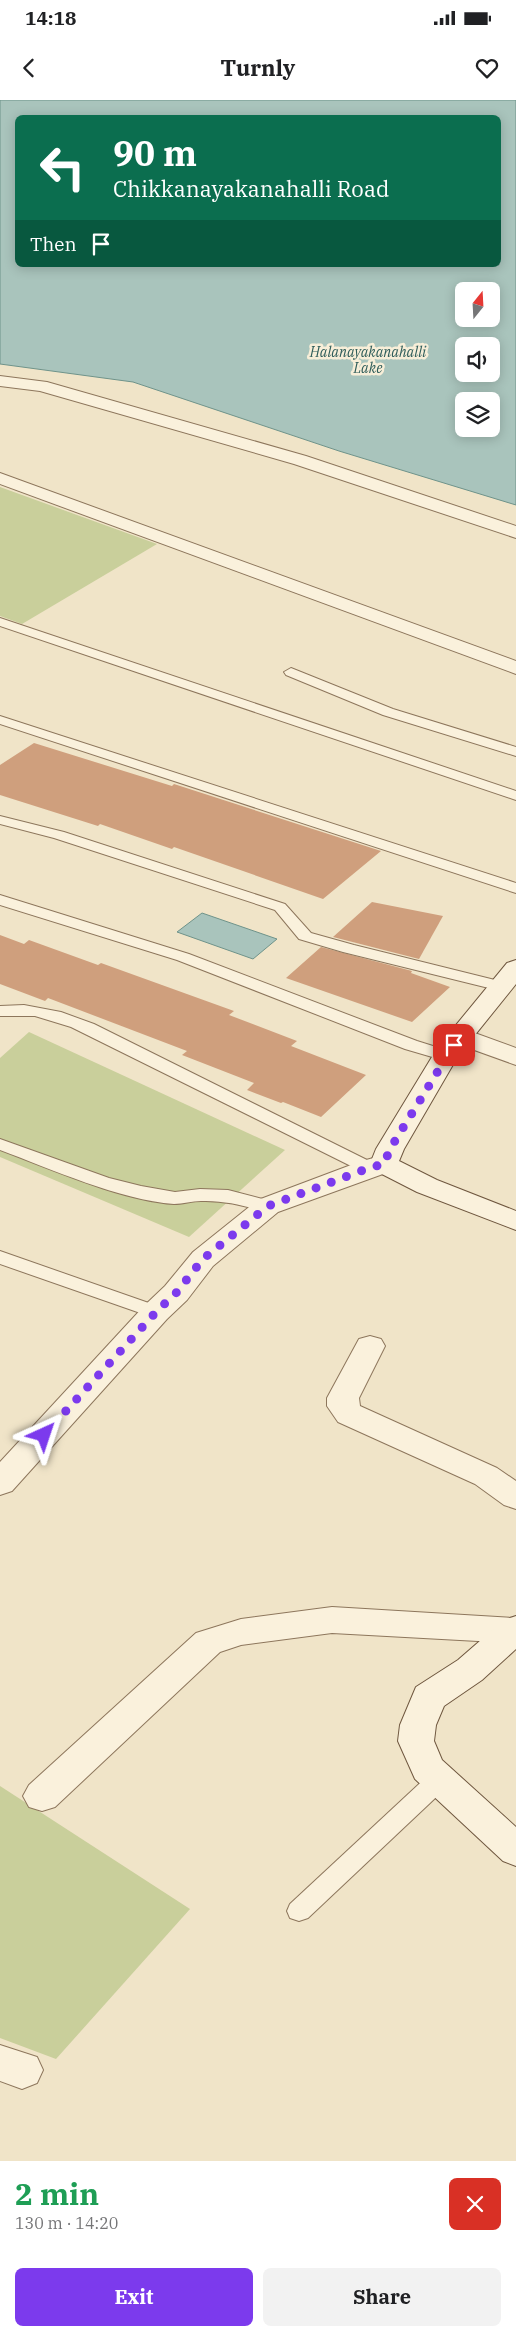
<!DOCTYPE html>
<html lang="en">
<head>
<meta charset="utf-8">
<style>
	:root { --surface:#fff; --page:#f2f2f2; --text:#202124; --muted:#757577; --accent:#7c3aed }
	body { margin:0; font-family:"IBM Plex Serif",serif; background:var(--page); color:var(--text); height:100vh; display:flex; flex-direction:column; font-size:19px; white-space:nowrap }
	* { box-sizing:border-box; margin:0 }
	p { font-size:16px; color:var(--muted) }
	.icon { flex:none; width:28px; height:28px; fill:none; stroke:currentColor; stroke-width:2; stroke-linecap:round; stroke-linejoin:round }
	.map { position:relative; height:2061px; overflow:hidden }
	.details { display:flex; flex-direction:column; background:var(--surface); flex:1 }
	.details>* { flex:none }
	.hud { position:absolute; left:15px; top:15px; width:486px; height:152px; border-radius:8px; box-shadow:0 2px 12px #0003; background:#0b6e4f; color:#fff; overflow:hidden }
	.needle { width:32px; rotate:18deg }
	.controls { position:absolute; left:455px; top:182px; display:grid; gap:10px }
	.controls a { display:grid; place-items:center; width:45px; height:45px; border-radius:8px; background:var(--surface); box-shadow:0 2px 12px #0003; font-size:25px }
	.pin { position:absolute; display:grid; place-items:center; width:42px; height:42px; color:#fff; margin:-21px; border-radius:10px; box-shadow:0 2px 8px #0006 }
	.me { position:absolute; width:55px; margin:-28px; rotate:42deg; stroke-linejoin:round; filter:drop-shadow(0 0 4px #0008) }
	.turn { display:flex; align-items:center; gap:18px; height:105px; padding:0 15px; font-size:22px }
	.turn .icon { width:65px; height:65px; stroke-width:2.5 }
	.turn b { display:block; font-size:35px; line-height:42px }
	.then { display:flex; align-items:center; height:48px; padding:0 15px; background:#0003; gap:10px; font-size:19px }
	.round { display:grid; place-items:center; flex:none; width:52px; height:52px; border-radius:8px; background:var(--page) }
	.overview { display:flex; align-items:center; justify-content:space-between; height:85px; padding:0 15px }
	h1 { font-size:30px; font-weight:800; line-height:38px; color:#1e9e55 }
	.button { display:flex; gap:10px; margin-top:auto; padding:10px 15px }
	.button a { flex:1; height:58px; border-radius:8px; background:var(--accent); color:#fff; font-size:20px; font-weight:800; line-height:58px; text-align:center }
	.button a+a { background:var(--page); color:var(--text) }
	.status { display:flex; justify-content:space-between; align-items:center; height:35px; padding:0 25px; background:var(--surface); direction:ltr }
	.status svg { height:14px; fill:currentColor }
	header { display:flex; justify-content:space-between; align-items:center; height:65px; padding:0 15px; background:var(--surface); font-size:22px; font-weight:800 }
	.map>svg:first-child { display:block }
	.green { fill:#c9cf9b }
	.water { fill:#a9c4bc; stroke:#6f938a; fill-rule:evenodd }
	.building { fill:#cf9f7d }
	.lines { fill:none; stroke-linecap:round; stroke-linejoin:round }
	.service-casing { stroke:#8d765c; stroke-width:2 }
	.minor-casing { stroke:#8d765c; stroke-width:2 }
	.tertiary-casing { stroke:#8d765c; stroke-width:2 }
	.secondary-casing { stroke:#6f573f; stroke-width:2 }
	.service { fill:#faf1dc; fill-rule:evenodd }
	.minor { fill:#faf1dc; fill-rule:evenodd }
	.tertiary { fill:#faf1dc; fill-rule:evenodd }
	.secondary { fill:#faf1dc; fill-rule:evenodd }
	.route { stroke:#7c3aed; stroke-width:9; stroke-dasharray:0 16.2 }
	.labels { text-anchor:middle; stroke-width:5; stroke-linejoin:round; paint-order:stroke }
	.far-water-label { font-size:14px; font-style:italic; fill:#2f5d5a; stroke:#f7eed8 }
</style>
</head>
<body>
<div class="status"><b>14:18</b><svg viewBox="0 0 49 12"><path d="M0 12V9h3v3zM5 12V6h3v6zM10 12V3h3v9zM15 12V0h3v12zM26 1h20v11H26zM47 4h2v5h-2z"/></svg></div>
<header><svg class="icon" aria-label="back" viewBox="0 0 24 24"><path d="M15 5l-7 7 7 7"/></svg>Turnly<svg class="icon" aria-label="heart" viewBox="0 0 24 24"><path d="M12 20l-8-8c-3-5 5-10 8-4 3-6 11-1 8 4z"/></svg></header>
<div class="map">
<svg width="516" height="2061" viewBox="0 0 516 2061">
	<rect width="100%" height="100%" fill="#f0e4c8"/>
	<g class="green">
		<path d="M0,387L157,444L22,524L0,516Z"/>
		<path d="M29,932L285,1050L189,1137L0,1057V958Z"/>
		<path d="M0,1686L190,1809L56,1959L0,1938Z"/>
	</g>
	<g class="water">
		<path d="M0,0H516V405L339,351L133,282L0,264ZM18,18H499V165H18ZM464,191H491V219H464ZM464,246H491V274H464ZM464,301H491V329H464Z"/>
		<path d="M202,813L277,839L253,859L177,832Z"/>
	</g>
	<g class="building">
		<path d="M34,643L172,686L174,684L381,751L323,799L174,747L172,749L100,724L98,726L0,695V665Z"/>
		<path d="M372,802L443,816L419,859L333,837Z"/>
		<path d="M0,835L24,844L29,840L98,865L101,863L234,911L229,915L297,941L291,946L366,975L321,1017L283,1002L281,1003L247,990L254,983L182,955L187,951L48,898L45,901L0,884Z"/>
		<path d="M321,847L412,871L411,873L450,887L412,922L286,878Z"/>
	</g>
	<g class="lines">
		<g class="service-casing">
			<g id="service">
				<path d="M0,518L516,691V700L0,526Z"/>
				<path d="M291,568L393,609L516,647V656L383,615L286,575L284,572Z"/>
				<path d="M0,616L516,783V793L0,624Z"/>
				<path d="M0,716L64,732L285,804L311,833L354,845L507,883L509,886L507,889L501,891L343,852L299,839L275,810L54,738L0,724Z"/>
				<path d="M0,795L189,854L417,941L452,952L454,956L452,960L446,961L405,949L177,860L0,805Z"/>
				<path d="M24,905L61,912L94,924L375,1064L378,1068L375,1072H363L71,927L35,916H0V906Z"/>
				<path d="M0,1039L109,1078L141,1086L175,1092L200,1089L228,1090L274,1102L277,1106L274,1110L268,1112C245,1106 224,1100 201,1101C192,1101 183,1104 174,1104C120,1100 51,1069 0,1050Z"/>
				<path d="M0,1151L163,1208L166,1212L163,1216L156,1218L149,1216L0,1164Z"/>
				<path d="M440,1670L448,1672L452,1679L448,1686L308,1818L299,1821L290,1818L287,1811L290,1804L432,1672Z"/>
			</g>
		</g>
		<g class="minor-casing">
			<g id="minor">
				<path d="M0,373L516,561V574L0,384Z"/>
				<path d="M461,928L516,948V965L452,942L448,936L452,930Z"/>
				<path d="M384,1055L394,1058L398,1064L394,1070L278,1112L213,1166L187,1200L167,1219L12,1391L0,1395V1362L145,1205L165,1186L193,1152L258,1100L359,1062Z"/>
				<path d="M370,1236L381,1239L385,1246L359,1298L360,1306L497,1368L516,1381V1409L504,1405L475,1384L338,1322L327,1306V1298L359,1239Z"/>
				<path d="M332,1507L513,1518L516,1519V1543L332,1533L241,1545L220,1552L55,1707L42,1711L29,1707L23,1696L29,1685L196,1533L241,1519Z"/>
				<path d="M0,1945L37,1957L43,1970L37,1983L22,1989L0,1981Z"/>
			</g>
		</g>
		<g class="tertiary-casing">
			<path id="tertiary" d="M0,276L47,282L306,356L516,426V438L294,364L40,291L0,286Z"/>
		</g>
		<g class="secondary-casing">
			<g id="secondary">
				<path d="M516,860V884L458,956L404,1049L399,1061L437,1080L516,1111V1130L417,1092L374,1070L370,1064L376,1049L438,947L507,863Z"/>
				<path d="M516,1516V1549L482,1580L444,1606L436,1625L434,1641L442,1660L516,1727V1766L503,1761L415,1679L398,1641L400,1625L416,1587L458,1560L504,1520Z"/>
			</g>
		</g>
		<use href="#service" class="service"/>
		<use href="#minor" class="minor"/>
		<use href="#tertiary" class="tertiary"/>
		<use href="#secondary" class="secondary"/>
	</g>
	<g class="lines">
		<path class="route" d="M44,1335L156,1212L176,1193L203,1159L268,1106L369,1068L384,1064L390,1049L454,945"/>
	</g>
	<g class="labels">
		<g class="far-water-label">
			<text x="368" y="257">Halanayakanahalli<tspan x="368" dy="16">Lake</tspan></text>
		</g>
	</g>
</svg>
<div class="controls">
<a><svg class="needle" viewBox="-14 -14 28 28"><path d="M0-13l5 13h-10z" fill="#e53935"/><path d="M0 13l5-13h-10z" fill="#757577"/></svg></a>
<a><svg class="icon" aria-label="sound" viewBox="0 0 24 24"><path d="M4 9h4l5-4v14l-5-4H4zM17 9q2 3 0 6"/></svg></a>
<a><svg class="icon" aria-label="layers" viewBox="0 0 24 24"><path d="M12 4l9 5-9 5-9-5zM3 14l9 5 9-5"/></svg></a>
</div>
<div class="pin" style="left:454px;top:945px;background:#d93025"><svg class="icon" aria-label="arrive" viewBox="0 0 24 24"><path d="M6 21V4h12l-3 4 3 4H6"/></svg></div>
<svg class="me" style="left:44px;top:1335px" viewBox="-20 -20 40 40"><path d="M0-17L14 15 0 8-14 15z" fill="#7c3aed" stroke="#fff" stroke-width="4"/></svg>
<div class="hud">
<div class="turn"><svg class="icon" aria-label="left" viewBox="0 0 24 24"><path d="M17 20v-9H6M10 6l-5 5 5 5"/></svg><div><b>90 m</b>Chikkanayakanahalli Road</div></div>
<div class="then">Then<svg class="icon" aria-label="arrive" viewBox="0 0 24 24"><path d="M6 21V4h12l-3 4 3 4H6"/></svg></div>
</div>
</div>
<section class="details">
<div class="overview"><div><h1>2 min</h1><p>130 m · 14:20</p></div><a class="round" style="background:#d93025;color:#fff"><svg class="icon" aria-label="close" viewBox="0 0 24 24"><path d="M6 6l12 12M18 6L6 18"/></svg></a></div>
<div class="button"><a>Exit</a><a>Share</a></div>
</section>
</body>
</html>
